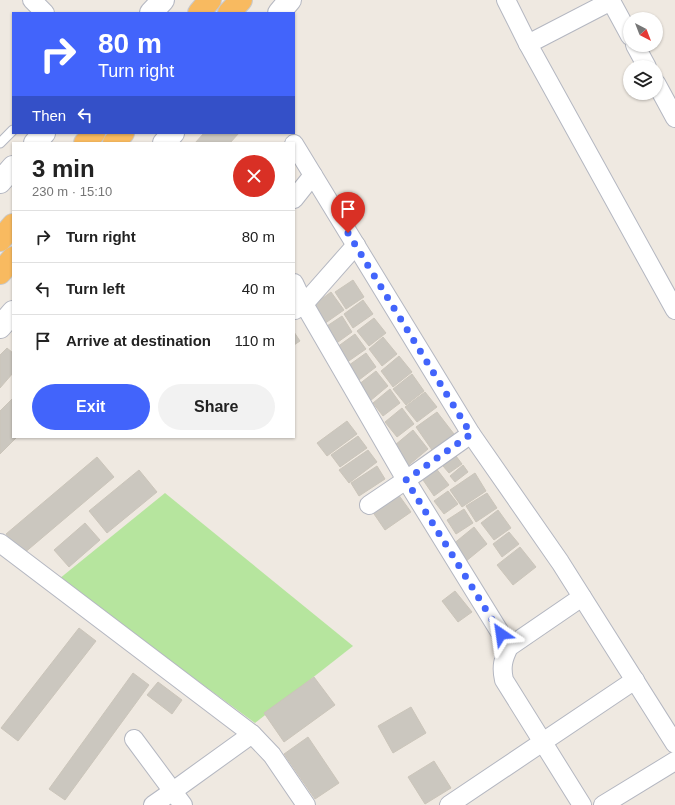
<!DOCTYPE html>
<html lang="en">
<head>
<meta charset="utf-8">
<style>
	:root { --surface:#fff; --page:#f2f2f2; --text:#222; --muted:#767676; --line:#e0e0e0; --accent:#4264fb }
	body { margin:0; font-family:Helvetica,sans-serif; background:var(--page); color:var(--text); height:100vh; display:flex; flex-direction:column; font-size:15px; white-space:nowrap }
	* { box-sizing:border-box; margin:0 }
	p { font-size:13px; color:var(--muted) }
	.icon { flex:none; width:22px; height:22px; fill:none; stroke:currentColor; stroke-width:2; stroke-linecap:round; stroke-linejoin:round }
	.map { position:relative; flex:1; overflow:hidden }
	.panel { position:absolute; left:12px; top:142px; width:283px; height:296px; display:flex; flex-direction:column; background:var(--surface); border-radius:0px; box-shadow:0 1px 3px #0004 }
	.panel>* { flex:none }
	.top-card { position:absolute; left:12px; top:12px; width:283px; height:122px; border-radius:0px; box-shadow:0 1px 3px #0004; background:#4264fb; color:#fff; overflow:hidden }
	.needle { width:26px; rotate:138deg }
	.controls { position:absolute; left:623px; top:12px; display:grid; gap:8px }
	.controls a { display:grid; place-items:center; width:40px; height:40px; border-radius:50%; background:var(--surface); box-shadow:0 1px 3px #0004; font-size:20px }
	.pin { position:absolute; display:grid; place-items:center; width:34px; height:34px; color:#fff; margin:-41px -17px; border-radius:50% 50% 50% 0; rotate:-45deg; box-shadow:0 0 4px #0007 }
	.pin .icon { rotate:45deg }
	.me { position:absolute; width:44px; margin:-22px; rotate:328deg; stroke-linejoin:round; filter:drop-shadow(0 0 3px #0008) }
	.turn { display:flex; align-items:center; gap:14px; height:84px; padding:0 20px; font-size:18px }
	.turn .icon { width:52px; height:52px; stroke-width:2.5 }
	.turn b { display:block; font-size:28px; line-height:34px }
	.then { display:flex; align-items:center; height:38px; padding:0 20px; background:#0003; gap:8px; font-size:15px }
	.round { display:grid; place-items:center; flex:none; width:42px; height:42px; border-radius:21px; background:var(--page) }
	.overview { display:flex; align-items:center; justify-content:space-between; height:68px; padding:0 20px }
	h1 { font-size:24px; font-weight:800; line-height:30px }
	.button { display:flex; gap:8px; margin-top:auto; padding:8px 20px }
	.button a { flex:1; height:46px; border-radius:24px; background:var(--accent); color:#fff; font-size:16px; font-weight:800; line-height:46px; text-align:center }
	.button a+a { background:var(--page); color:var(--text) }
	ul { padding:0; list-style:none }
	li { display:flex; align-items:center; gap:12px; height:52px; padding:0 20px; border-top:1px solid var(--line) }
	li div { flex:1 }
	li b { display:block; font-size:15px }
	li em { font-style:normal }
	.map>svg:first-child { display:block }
	.green { fill:#b6e59e }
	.building { fill:#cbc7bf; stroke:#cbc5ba }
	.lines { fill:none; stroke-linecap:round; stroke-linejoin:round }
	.service-casing { stroke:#b4b7c1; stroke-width:11 }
	.minor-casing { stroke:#b4b7c1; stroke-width:20 }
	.tertiary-casing { stroke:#b4b7c1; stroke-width:24 }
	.trunk-casing { stroke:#c9c9c9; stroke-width:24 }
	.service { stroke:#fff; stroke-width:9 }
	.minor { stroke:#fff; stroke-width:18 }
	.tertiary { stroke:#fff; stroke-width:22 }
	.trunk { stroke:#f8ba60; stroke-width:22 }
	.route { stroke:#4264fb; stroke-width:7; stroke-dasharray:0 12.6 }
</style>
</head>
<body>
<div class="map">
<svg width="675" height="805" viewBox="0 0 675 805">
	<rect width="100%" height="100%" fill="#efe9e1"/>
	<path class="green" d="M165,493L353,646L255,723L59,579Z"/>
	<g class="building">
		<path d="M204,133H239L230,143H195Z"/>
		<path d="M353,280L364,297L346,309L335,292Z"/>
		<path d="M331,292L344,310L324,324L311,307Z"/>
		<path d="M363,300L373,314L353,328L344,314Z"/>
		<path d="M342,316L352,332L338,342L327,326Z"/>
		<path d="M374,318L386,333L369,346L357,331Z"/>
		<path d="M294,332L300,341L294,345Z"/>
		<path d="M355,334L366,349L343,365L333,350Z"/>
		<path d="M383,337L397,354L382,366L369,349Z"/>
		<path d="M7,348L13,353V373L0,388V355Z"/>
		<path d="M366,353L376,367L355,383L345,368Z"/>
		<path d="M399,356L412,372L393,387L381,371Z"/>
		<path d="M376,371L388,386L370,401L358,385Z"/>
		<path d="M412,374L424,391L406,405L393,389Z"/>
		<path d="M390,389L400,403L383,416L373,403Z"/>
		<path d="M425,392L437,407L417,422L405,407Z"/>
		<path d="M13,398V437H17L0,454V411Z"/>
		<path d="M402,408L414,424L397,437L385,422Z"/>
		<path d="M437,412L454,434L432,450L416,427Z"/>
		<path d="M347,421L357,434L327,456L317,443Z"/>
		<path d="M413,430L428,449L404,469L389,450Z"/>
		<path d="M358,436L367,448L340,467L331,455Z"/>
		<path d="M368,450L377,462L349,483L339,470Z"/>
		<path d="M456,456L462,464L449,473L443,466Z"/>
		<path d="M97,457L114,477L23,554L6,534Z"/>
		<path d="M463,465L468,472L455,482L450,476Z"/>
		<path d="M377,466L385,479L359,496L351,483Z"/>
		<path d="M435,467L449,485L434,496L421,477Z"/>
		<path d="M139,470L157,492L107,533L89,511Z"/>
		<path d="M475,473L486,491L462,507L450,490Z"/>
		<path d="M448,491L458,504L444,514L434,501Z"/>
		<path d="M487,493L497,508L476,522L466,506Z"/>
		<path d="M398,494L411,512L385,530L372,511Z"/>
		<path d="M464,509L473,523L456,534L447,520Z"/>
		<path d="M498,510L511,528L494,540L481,523Z"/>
		<path d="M85,523L100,540L69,567L54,550Z"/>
		<path d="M474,527L487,544L465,562L452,545Z"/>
		<path d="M509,532L519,544L502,557L493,544Z"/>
		<path d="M520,547L536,567L513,585L497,565Z"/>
		<path d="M455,591L472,612L458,622L442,601Z"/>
		<path d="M79,628L96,641L18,741L1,728Z"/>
		<path d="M133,673L149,685L65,800L49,789Z"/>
		<path d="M314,677L335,705L284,742L264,713Z"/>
		<path d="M158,682L182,700L172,714L147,695Z"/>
		<path d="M411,707L426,733L393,753L378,726Z"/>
		<path d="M308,737L339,783L315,799L284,754Z"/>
		<path d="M434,761L451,788L425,804L408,777Z"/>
	</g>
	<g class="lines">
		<g class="service-casing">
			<path id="service" d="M0,143L13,130"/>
		</g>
		<g class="minor-casing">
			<g id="minor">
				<path d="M32,0L45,13"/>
				<path d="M506,0L528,44L675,310"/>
				<path d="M528,44L611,1L630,36"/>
				<path d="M635,45L647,67"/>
				<path d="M656,83L675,118"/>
				<path d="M294,144L471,434L560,562L675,744"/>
				<path d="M294,199L313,175"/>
				<path d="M356,245L304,304L406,480L369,505"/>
				<path d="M294,283L304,304L295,310"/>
				<path d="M471,434L406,480L509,647"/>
				<path d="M0,543L252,734L272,755L306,805"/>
				<path d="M134,739L183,805"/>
				<path d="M153,805L173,791L252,734"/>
				<path d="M449,805L635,680"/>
				<path d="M582,805L504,680C501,667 503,659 509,647L582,597"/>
				<path d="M603,805L675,761"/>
			</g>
		</g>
		<g class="tertiary-casing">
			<g id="tertiary">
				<path d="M151,13L163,0"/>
				<path d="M279,13L290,0"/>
				<path d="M35,143L44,133"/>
				<path d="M164,143L173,133"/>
				<path d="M0,182L13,167"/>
				<path d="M0,327L13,312"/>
			</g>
		</g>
		<g class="trunk-casing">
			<g id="trunk">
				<path d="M199,13L210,0"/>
				<path d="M229,13L241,0"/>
				<path d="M85,143L94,133"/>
				<path d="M114,143L123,133"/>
				<path d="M0,240L13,225"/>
				<path d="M0,273L13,258"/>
			</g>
		</g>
		<use href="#service" class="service"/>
		<use href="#minor" class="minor"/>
		<use href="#tertiary" class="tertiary"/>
		<use href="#trunk" class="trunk"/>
	</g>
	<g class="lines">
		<path class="route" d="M348,233L471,434L406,480L501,634"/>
	</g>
</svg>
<div class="controls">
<a><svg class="needle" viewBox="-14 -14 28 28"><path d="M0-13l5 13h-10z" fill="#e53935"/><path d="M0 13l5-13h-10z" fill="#767676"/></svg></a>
<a><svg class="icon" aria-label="layers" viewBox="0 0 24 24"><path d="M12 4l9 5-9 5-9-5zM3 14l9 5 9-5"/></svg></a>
</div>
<div class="pin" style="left:348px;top:233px;background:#d93025"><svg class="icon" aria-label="arrive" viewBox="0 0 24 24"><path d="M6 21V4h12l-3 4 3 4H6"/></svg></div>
<svg class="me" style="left:501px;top:634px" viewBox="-20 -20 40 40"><path d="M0-17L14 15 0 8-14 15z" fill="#4264fb" stroke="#fff" stroke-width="4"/></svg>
<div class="top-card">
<div class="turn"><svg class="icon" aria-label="right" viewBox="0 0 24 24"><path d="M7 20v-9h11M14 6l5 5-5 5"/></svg><div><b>80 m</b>Turn right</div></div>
<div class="then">Then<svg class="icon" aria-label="left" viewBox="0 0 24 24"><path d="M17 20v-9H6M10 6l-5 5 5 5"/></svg></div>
</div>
<section class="panel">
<div class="overview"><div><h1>3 min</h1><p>230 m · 15:10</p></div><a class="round" style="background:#d93025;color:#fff"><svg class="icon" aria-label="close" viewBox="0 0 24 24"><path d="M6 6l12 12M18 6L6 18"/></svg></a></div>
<ul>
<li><svg class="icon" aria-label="right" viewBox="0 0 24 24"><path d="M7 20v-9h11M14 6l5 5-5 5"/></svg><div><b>Turn right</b></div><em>80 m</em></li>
<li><svg class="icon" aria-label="left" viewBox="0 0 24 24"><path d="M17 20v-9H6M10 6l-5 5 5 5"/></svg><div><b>Turn left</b></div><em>40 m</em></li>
<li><svg class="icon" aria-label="arrive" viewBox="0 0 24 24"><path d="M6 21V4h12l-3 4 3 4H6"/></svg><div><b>Arrive at destination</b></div><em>110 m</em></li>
</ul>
<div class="button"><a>Exit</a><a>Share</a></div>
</section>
</div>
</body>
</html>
